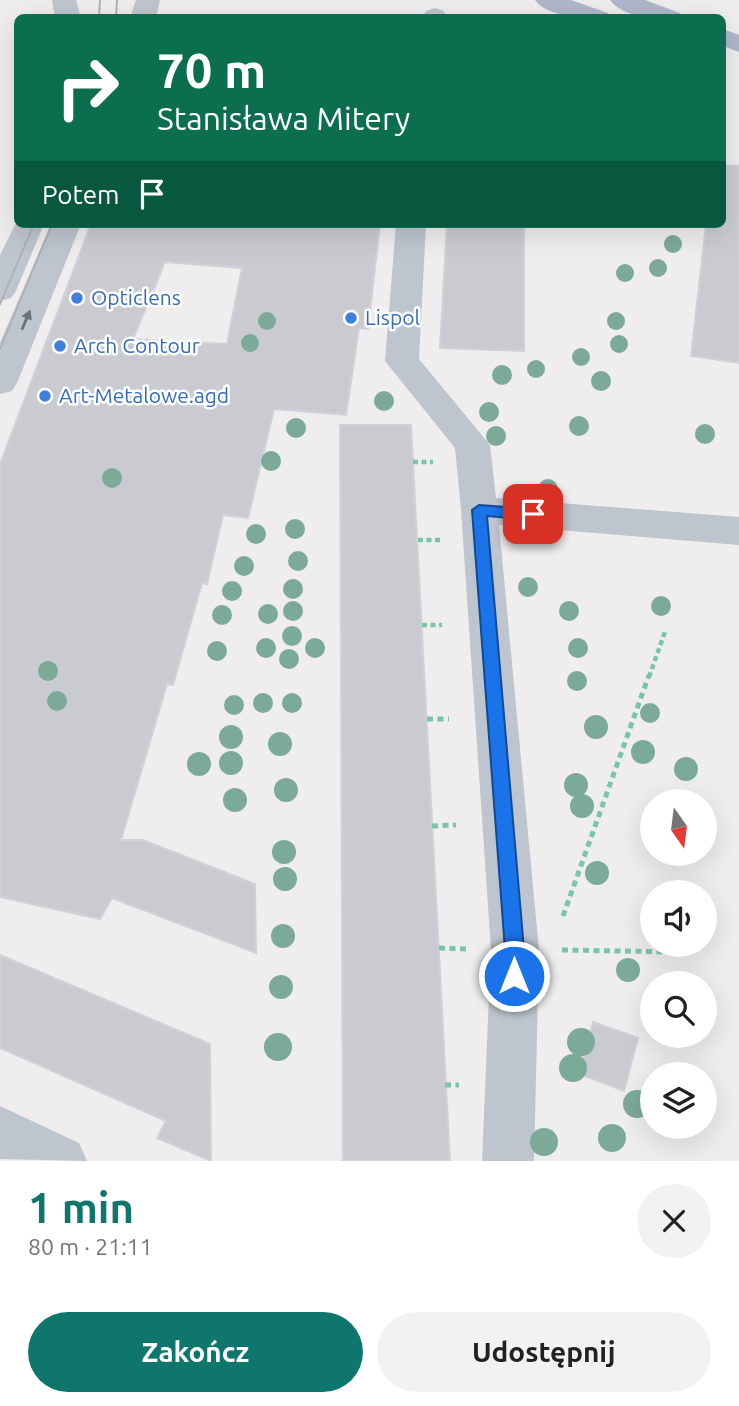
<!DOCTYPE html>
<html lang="pl">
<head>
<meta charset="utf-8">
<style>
	:root { --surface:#fff; --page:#f2f2f2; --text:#202124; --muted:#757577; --accent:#0f766e }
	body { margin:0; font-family:Ubuntu,sans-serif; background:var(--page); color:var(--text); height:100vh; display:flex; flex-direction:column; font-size:26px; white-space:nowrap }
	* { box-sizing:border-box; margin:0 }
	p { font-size:23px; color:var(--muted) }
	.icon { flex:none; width:38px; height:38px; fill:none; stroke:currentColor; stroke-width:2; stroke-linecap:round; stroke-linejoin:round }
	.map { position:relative; height:1161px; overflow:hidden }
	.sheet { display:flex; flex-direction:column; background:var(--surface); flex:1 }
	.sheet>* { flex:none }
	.guide { position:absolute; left:14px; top:14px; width:712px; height:214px; border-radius:10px; box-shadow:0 7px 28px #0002; background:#0b6e4f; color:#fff; overflow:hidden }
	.needle { width:46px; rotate:166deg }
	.controls { position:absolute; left:640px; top:789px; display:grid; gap:14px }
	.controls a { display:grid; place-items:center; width:77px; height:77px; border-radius:50%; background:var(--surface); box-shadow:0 7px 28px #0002; font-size:35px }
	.pin { position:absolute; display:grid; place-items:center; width:60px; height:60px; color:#fff; margin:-30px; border-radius:14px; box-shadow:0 4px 10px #0006 }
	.me { position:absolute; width:77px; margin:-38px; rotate:0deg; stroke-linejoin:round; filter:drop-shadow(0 0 5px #0008) }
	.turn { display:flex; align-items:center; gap:24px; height:147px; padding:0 28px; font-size:32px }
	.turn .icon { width:91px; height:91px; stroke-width:2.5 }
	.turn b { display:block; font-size:49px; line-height:60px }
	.then { display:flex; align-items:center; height:66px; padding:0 28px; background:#0003; gap:14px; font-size:26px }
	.round { display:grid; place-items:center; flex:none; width:74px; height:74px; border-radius:37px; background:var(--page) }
	.summary { display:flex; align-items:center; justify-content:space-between; height:119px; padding:0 28px }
	h1 { font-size:42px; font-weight:600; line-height:52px; color:var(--accent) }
	.primary-button { display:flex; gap:14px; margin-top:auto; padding:14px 28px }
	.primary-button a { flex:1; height:80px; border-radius:42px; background:var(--accent); color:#fff; font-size:28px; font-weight:600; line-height:80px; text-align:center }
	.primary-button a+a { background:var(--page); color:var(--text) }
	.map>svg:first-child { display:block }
	.building { fill:#cacbd1; stroke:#d1d2d8; stroke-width:2; fill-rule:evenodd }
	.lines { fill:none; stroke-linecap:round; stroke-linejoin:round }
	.path-far1 { stroke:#78c6aa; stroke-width:4.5; stroke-dasharray:5 3.5; stroke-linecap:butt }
	.path { stroke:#78c6aa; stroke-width:5; stroke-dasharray:6 4.5; stroke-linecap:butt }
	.minor { fill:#bec5ce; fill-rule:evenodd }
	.major { fill:#aeb8ca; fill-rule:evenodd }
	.tram { stroke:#afb1b7; stroke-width:2 }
	.tree { fill:#7caa99 }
	.oneway { fill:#6a717b }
	.route { fill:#1a73e8; stroke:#114b97; stroke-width:2 }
	.shop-dot { fill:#3f7fe0; stroke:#fff; stroke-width:2.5 }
	.labels { text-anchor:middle; stroke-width:5; stroke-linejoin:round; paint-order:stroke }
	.shop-label { font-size:21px; fill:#366cbe; stroke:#fff; text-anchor:start }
</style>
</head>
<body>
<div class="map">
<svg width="739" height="1161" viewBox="0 0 739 1161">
	<rect width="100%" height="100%" fill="#efeded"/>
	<g class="building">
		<path d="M723,165L739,166V363L691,356L706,224H723Z"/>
		<path d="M91,224H380L368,329L359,328L346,415L274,409L248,518L223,515L207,584L202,583L173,685L167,684L121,840H143L255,884L256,953L112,898L100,919L0,897V464ZM165,262L242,268L227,344L133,339Z"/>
		<path d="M447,224H524V351L440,348Z"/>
		<path d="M340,425H411L450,1161H343Z"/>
		<path d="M0,955L210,1044L211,1161L157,1138L166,1121L0,1048Z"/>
		<path d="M593,1022L638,1038L624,1091L579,1074Z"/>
	</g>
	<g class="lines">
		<g class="path-far1">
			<path d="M413,462H433"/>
			<path d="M418,540H440"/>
			<path d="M422,625H442"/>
			<path d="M649,677L666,629"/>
		</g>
		<g class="path">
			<path d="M427,719H449"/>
			<path d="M432,826L456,825"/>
			<path d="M563,916L649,675"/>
			<path d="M439,948L466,949"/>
			<path d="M562,950L678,952"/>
			<path d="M445,1085H459"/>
		</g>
		<g class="minor">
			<path d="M52,0H76L81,18H55Z"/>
			<path d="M136,0H160L156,18H130Z"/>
			<path d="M435,8L444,11L447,18H422L426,11Z"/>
			<path d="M18,219V224H44L16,291L11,298L0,301V255Z"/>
			<path d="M51,224H81L17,383L12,391L0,394V343Z"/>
			<path d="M396,224H426L419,359L490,445L496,498L739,517V545L499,525L539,950L534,1161H482L491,950L461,510L455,448L385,361Z"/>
			<path d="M0,1106L79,1143L87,1161L0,1159Z"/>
		</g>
		<g class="major">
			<path d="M535,0H571L608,13L611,18C591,18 548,19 535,0Z"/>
			<path d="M610,0H645L680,13L683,18C662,18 624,20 610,0Z"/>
			<path d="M723,29L739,35V52L723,46Z"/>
		</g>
		<g class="tram">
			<path d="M99,18L100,0"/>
			<path d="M116,18L117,0"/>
			<path d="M0,304L34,224"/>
			<path d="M0,349L52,224"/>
		</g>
	</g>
	<g class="tree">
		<circle cx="673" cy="244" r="9"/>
		<circle cx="658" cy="268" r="9"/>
		<circle cx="625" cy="273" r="9"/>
		<circle cx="267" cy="321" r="9"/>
		<circle cx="616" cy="321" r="9"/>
		<circle cx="250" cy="343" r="9"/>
		<circle cx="619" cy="344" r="9"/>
		<circle cx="581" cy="357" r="9"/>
		<circle cx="536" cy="369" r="9"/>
		<circle cx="502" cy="375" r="10"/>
		<circle cx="601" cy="381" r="10"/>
		<circle cx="384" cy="401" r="10"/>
		<circle cx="489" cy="412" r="10"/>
		<circle cx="579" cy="426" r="10"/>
		<circle cx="296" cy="428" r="10"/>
		<circle cx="705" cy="434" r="10"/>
		<circle cx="496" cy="436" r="10"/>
		<circle cx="271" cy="461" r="10"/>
		<circle cx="112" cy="478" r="10"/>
		<circle cx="548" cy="489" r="10"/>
		<circle cx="295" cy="529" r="10"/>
		<circle cx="256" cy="534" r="10"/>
		<circle cx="298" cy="561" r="10"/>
		<circle cx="244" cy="566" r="10"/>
		<circle cx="528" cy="587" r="10"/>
		<circle cx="293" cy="589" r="10"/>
		<circle cx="232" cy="591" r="10"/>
		<circle cx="661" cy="606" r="10"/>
		<circle cx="293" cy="611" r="10"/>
		<circle cx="569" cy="611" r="10"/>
		<circle cx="268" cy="614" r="10"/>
		<circle cx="222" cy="615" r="10"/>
		<circle cx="292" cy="636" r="10"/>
		<circle cx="266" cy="648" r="10"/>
		<circle cx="315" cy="648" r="10"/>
		<circle cx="578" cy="648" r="10"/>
		<circle cx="217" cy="651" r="10"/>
		<circle cx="289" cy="659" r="10"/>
		<circle cx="48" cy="671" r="10"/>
		<circle cx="577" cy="681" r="10"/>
		<circle cx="57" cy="701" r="10"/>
		<circle cx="263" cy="703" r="10"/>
		<circle cx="292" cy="703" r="10"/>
		<circle cx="234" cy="705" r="10"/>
		<circle cx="650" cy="713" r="10"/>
		<circle cx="596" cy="727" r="12"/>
		<circle cx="231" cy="737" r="12"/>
		<circle cx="280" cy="744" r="12"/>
		<circle cx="643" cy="752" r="12"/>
		<circle cx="231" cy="763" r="12"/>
		<circle cx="199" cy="764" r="12"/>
		<circle cx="686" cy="769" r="12"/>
		<circle cx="576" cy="785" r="12"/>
		<circle cx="286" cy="790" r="12"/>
		<circle cx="235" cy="800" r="12"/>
		<circle cx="582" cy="806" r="12"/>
		<circle cx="284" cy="852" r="12"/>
		<circle cx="597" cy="873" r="12"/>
		<circle cx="285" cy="879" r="12"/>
		<circle cx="283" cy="936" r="12"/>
		<circle cx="628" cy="970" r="12"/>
		<circle cx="281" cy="987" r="12"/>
		<circle cx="581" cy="1042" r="14"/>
		<circle cx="278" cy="1047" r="14"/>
		<circle cx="573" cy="1068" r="14"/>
		<circle cx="637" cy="1104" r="14"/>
		<circle cx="612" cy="1138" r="14"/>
		<circle cx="544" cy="1142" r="14"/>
	</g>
	<defs><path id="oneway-solid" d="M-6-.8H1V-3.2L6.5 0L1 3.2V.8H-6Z" transform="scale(1.75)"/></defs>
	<use class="oneway" href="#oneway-solid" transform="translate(26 320) rotate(-67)"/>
	<path class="route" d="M479,505L533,509L541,514L533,520L487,516L524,950L521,982L514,985L507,982L504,976L505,950L472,510Z"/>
	<g class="shop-dot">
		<circle cx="77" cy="298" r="7"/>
		<circle cx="351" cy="318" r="7"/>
		<circle cx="60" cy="346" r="7"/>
		<circle cx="45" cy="396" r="7"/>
	</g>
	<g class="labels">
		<g class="shop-label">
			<text x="91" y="305">Opticlens</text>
			<text x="365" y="325">Lispol</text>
			<text x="74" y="353">Arch Contour</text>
			<text x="59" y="403">Art-Metalowe.agd</text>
		</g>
	</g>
</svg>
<div class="controls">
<a><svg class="needle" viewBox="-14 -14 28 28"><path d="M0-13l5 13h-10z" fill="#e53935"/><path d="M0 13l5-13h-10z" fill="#757577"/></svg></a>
<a><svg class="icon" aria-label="sound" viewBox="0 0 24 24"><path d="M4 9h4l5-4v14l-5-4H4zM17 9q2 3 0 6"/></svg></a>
<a><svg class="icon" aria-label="search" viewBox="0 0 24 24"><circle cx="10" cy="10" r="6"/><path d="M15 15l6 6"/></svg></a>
<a><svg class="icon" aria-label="layers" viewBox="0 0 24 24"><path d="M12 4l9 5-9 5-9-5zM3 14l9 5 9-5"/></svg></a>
</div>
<div class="pin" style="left:533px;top:514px;background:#d93025"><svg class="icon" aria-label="arrive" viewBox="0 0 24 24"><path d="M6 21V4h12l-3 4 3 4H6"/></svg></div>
<svg class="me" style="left:514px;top:976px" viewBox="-20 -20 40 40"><circle r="17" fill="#1a73e8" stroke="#fff" stroke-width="3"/><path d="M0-11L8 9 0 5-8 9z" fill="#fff"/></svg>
<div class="guide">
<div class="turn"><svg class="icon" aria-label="right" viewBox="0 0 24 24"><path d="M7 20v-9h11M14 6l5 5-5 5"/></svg><div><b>70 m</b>Stanisława Mitery</div></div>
<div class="then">Potem<svg class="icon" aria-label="arrive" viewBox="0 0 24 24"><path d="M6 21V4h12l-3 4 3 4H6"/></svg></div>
</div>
</div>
<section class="sheet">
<div class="summary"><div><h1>1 min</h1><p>80 m · 21:11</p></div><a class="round"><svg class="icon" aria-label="close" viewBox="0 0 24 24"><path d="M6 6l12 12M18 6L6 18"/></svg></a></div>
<div class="primary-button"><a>Zakończ</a><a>Udostępnij</a></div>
</section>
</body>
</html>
